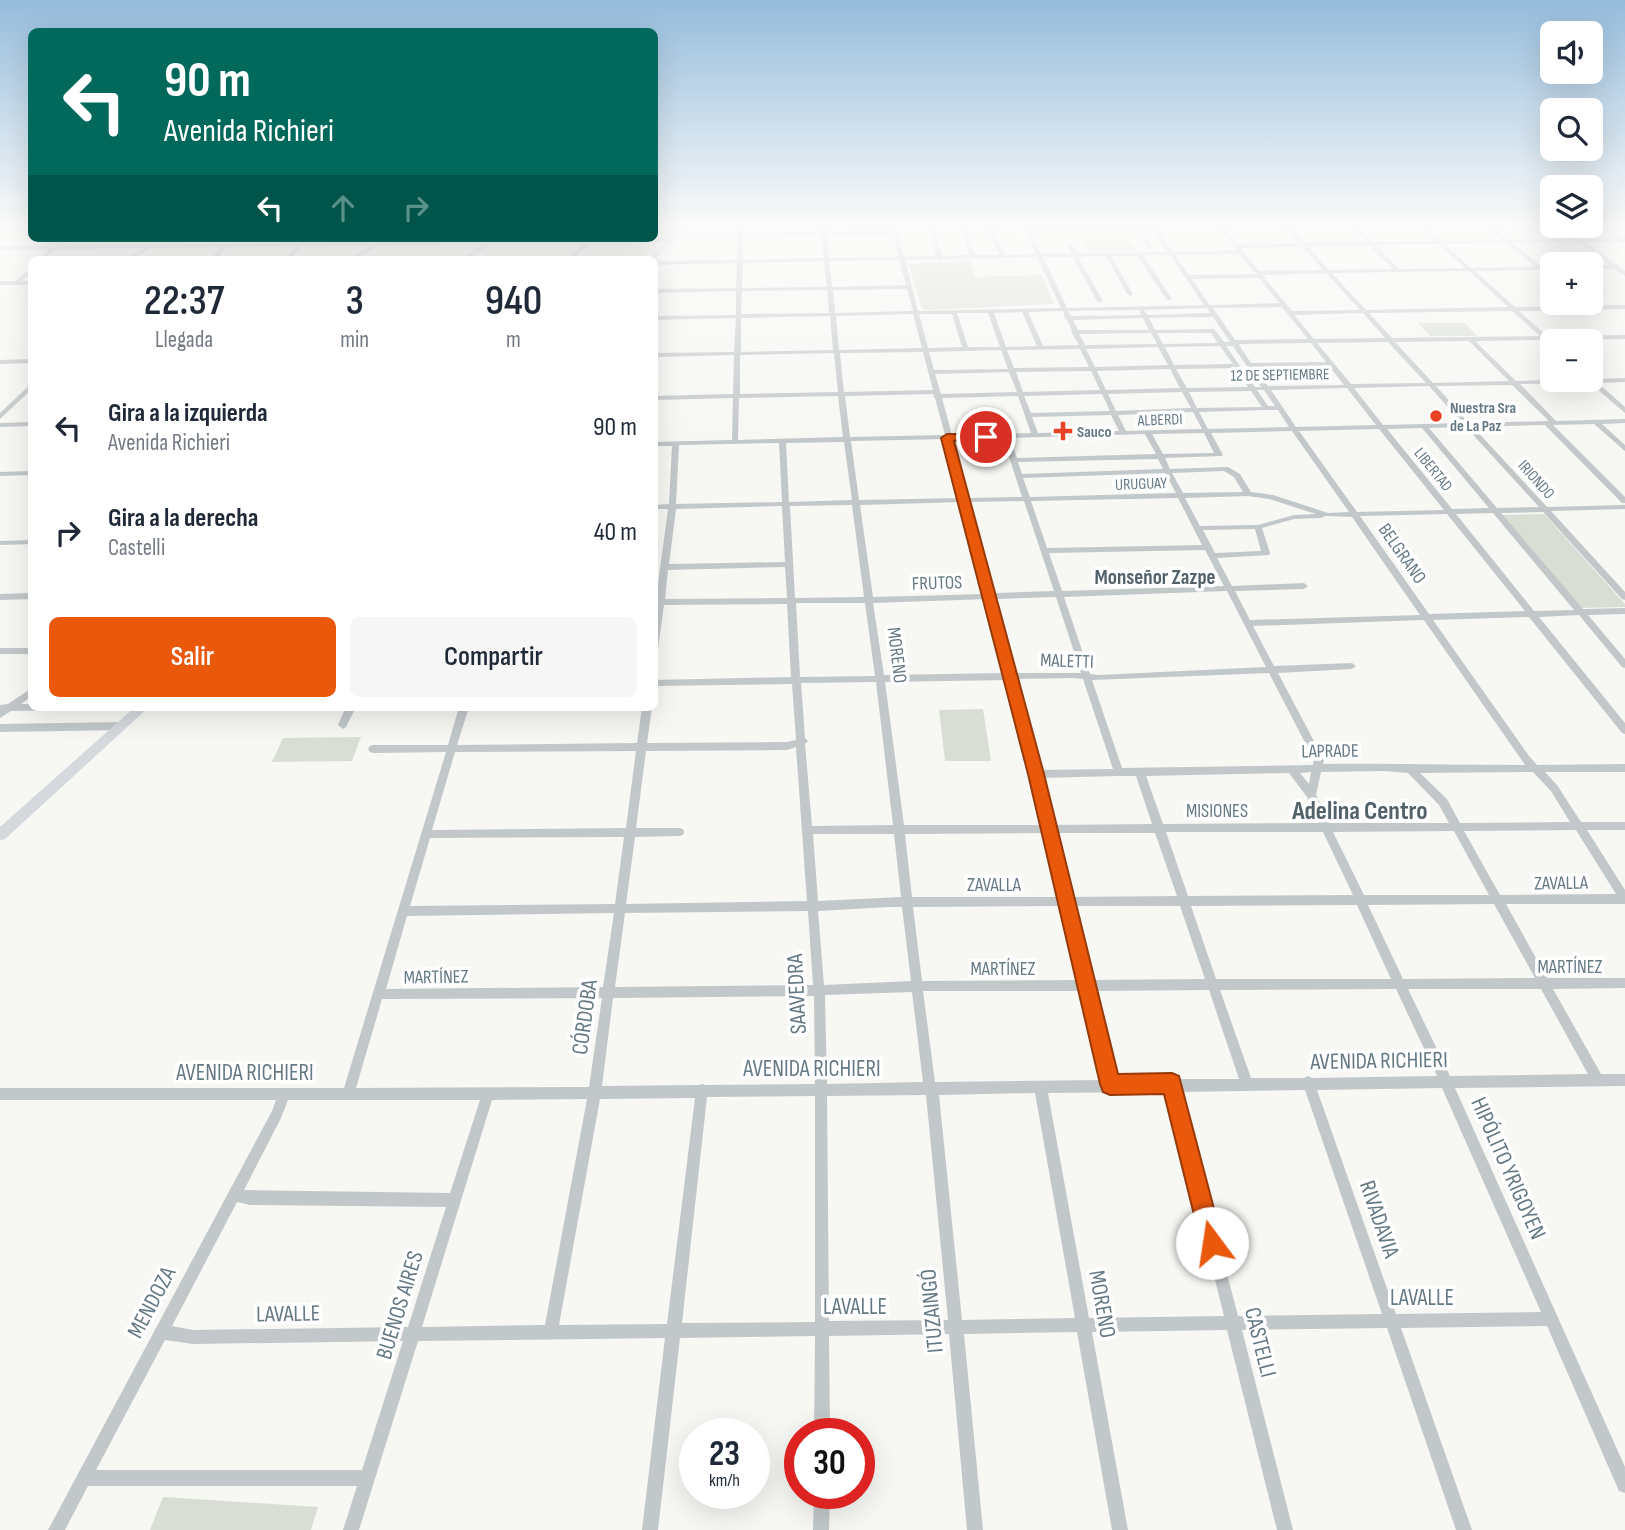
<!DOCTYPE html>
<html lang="es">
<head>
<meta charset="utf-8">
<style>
	:root { --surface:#fff; --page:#f6f6f7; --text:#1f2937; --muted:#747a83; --accent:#ea580c }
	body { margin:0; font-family:"Sofia Sans Condensed",sans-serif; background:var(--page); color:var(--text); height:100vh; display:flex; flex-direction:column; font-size:26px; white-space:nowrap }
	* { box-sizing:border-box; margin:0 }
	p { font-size:23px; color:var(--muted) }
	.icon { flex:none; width:38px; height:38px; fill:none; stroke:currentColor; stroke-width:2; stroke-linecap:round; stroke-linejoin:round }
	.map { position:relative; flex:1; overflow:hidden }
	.drawer { position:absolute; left:28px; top:256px; width:630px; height:455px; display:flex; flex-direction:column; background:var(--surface); border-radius:10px; box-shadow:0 7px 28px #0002 }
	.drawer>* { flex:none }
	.top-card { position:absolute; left:28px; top:28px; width:630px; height:214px; border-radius:10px; box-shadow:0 7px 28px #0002; background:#00695c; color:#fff; overflow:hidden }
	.fabs { position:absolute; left:1540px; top:21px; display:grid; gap:14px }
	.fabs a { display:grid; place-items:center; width:63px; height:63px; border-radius:10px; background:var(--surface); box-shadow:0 7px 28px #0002; font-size:35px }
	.speed { position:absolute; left:679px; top:1418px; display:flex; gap:14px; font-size:35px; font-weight:700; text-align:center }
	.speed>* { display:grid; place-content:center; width:91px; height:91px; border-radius:50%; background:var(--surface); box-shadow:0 7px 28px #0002; line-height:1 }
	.speed small { font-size:18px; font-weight:400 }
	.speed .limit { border:10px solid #d22; background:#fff; color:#111 }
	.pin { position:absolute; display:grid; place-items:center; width:60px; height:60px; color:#fff; margin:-30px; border:4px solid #fff; border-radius:50%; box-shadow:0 2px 7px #0007 }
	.me { position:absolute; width:77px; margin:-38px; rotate:346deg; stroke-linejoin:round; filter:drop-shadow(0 0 5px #0008) }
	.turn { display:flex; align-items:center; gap:24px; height:147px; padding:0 21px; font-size:32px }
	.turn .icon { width:91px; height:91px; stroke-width:2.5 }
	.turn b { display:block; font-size:49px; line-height:60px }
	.lanes { display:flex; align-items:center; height:66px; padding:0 21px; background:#0003; justify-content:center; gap:35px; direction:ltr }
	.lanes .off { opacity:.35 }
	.eta { display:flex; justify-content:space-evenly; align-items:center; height:119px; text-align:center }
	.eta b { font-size:42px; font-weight:600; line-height:49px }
	.button { display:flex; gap:14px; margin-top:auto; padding:14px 21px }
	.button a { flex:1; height:80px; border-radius:10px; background:var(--accent); color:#fff; font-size:28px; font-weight:600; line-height:80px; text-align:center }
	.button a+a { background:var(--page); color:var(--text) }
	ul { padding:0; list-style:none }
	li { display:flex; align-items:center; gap:21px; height:105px; padding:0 21px }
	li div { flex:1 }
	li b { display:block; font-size:26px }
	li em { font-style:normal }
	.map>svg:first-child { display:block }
	.green { fill:#d9ded4 }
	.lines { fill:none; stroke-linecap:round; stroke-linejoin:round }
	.minor { fill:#c2c7c9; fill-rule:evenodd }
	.major { fill:#d4d9dd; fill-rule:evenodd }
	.route { fill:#ea580c; stroke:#983908; stroke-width:2 }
	.poi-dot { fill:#e84223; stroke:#fff; stroke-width:2.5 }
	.labels { text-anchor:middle; stroke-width:7; stroke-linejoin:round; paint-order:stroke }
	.far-street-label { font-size:16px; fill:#657985; stroke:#fff }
	.far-poi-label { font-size:16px; font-weight:bold; fill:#657985; stroke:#fff; text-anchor:start }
	.street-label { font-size:19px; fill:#657985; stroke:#fff }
	.neighbourhood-label { font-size:21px; font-weight:bold; fill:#53626a; stroke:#fff }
	.near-street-label { font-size:23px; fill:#657985; stroke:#fff }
	.district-label { font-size:26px; font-weight:bold; fill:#53626a; stroke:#fff }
</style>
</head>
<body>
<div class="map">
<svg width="1625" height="1530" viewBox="0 0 1625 1530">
	<rect width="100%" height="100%" fill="#f7f7f4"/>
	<g class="green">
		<path d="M1108,230L1114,240H1130L1138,251L1087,252L1081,240L1065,241L1060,231Z"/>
		<path d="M970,261L976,277L1041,275L1054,304L925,310L921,307L909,264Z"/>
		<path d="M1418,323H1465L1477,336H1430Z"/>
		<path d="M1544,514L1625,604V607L1580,608L1501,515Z"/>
		<path d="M983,709L991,761H945L939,710Z"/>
		<path d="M361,737L352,761L272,762L283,738Z"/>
		<path d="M163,1497L318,1507L311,1530H150Z"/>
	</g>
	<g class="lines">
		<g class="minor">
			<path d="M0,226H6L0,231Z"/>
			<path d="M738,226H744L743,233L821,232V226H826V232L892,231L891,226H896L904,257L936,256L928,226H933L942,256L969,255L959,226H964L975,255H999L988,226H993L1005,255L1036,254L1023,226H1155L1173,252L1237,250L1218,226H1223L1238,244L1299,243L1284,226H1289L1305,243L1367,242L1352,226H1357L1373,242L1436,241L1420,226H1425L1442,241L1503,240L1487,226H1493L1509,240L1574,239L1557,226H1563L1580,239L1625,238V242H1585L1625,271V276L1614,269H1591V265H1610L1578,242L1513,243L1542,267L1552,266V270L1475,271L1515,307L1625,305V309L1519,311L1547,336L1625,335V339L1551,340V342L1549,343L1544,340L1475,341L1516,381L1625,378V382L1598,383L1625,407V413L1590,383L1520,384L1556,421L1625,419V423L1602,424L1625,445V451L1594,424L1553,425L1625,497V503H1622L1545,425L1473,427L1547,507L1625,505V509L1551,511L1625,592V600L1622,599L1543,512L1501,513L1583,609L1625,608V614L1588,615L1625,659V668L1622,667L1579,615L1539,617L1625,723V734L1622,733L1529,617L1433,620L1529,756L1537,765L1625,764V772H1545L1557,785L1581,822H1625V830H1587L1625,890V904H1506L1547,978H1625V988L1553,989L1601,1074H1625V1086L1455,1088L1625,1467V1493L1619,1491L1547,1326L1401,1328L1472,1530H1456L1387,1328L1242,1330L1293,1530H1277L1227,1330L1092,1332L1128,1530H1112L1077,1332L964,1334L983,1530H967L949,1334L829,1336L830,1433H814L815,1336L680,1338L658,1530H642L665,1338L418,1341L359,1530H343L357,1486H88L65,1530H48L272,1111L276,1100H0V1088H344L446,752L373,753L370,752L368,749L370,746L373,745H448L459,707H469L457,745L637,743L642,707H652L647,743L787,742L796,740L792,684L654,686V680L791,677L787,604L664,605L658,648L654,651V599H656L668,509H654V505L669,504L672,446H654V442L732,440L733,398L654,400V396L733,394L734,355L654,357V353L734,352L736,318L654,320V316L736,315V291L654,293V289L736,288L737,263L654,265V261L737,260L738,236L677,237L674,235L677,233H738ZM1134,229L1149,249L1152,247L1139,229H1151L1167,252L1077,253L1072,245L1070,244L1067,246L1071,254H1041L1030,230ZM821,235L824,258L743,260V236ZM827,235H893L898,257L829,258ZM1507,243L1535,267L1471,268L1445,244ZM1439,244L1465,268L1399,269L1376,245ZM1308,246H1370L1393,269L1329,270ZM1302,247L1323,270L1259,271L1240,248ZM1239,254L1256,274L1189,275L1175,255ZM1143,255H1170L1204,305L1067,308L1043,257H1073L1097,301L1100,303L1103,301L1078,257L1106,256L1127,294L1130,296L1133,294L1111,256H1137L1167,300H1171L1172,299ZM1037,257L1061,308L918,311L905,260L938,259L940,261L943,259ZM899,260L906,285L832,287L829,261ZM824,261L827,287L742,288L743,263ZM1469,271L1508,307L1366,310L1332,273ZM1326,273L1360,310L1292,311L1262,275ZM1259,278L1279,303L1210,305L1192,279ZM907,289L913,311L835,313L833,290ZM827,290L829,313L741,314L742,291ZM1282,307L1308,339L1235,340L1213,308ZM1207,308L1210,313L1147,315L1144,310ZM1139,310L1141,315L1071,316L1068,311ZM1063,311L1065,317L1064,318L1067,320L1072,331L1071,332L1079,345L1043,346L1028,312ZM1512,311L1540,336L1392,338L1369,313ZM1022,312L1037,346L1006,347L994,313ZM957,313H988L1000,347H968ZM1363,313L1385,338L1314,339L1294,315ZM913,314L922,348L839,350L836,316ZM919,314H952L962,347L928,348ZM830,316L833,350L741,352V318ZM1213,317L1230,342H1224L1215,330L1213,329L1155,330L1149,318ZM1143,318L1149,330H1078L1073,320ZM1151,333L1157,344L1085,345L1079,334ZM1157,333H1211L1218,343L1163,344ZM1469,341L1509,381L1433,383L1395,342ZM1388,342L1426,383L1351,384L1317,343ZM1311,343L1326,362L1251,363L1239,345L1240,344ZM1220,346L1233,364L1174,365L1165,347ZM1226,346H1233L1261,387H1255ZM1158,347L1168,365L1095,367L1086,349ZM1080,349L1089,367L1014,368L1007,350ZM1001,350L1008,369L934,370L929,352ZM923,352L933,390L844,392L840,353ZM834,353L838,392L740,394V355ZM1329,366L1344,385L1268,386L1254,367ZM1235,368L1248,387L1187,388L1176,369ZM1170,369L1180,388L1106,390L1097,371ZM1091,371L1100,390L1023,392L1016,372ZM1009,372L1017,392L941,394L935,374ZM1512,385L1549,421L1469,423L1436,386ZM1429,386L1462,423L1383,425L1354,388ZM1347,388L1376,425L1296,427L1271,390ZM1257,390H1264L1275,406H1268ZM1251,391L1262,407L1197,408L1189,392ZM1182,392L1191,408L1116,411L1108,394ZM934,394L933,396L935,398L945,435L850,437L845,396ZM1102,394L1110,411L1031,413L1024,396ZM838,396L843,437L738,440L739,398ZM1018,396L1031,433L952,435L942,398ZM1265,410H1278L1289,427L1208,429L1199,412ZM1193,412L1202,429L1126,431L1118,415ZM1111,415L1119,431L1038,433L1032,417ZM1466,427L1539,507L1497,508L1429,428ZM1422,428L1489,508L1452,509L1387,429ZM1379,429L1444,510L1357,512L1299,431ZM1292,431L1349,512L1328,513L1273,495L1251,492L1240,474L1228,467L1170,469L1165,458L1221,456L1223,455L1211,433ZM1204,433L1214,453L1163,454L1152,434ZM1145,434L1156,454L1017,458L1010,438ZM1003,438L1022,497L969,498L953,439ZM946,439L961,498L859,500L851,441ZM844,442L852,500L789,502L786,443ZM779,443L782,502L676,504L679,445ZM1158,459L1163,469L1022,474L1018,462ZM1224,471L1234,477L1243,492L1183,493L1172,473ZM1165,473L1176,493L1030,497L1023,478ZM1248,496L1269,499L1316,514L1294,515L1258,525L1200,526L1185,498ZM1178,498L1202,545L1047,548L1031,501ZM1024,501L1054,591L994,593L970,502ZM963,502L986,594L873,597L860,505ZM852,505L864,597L795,598L790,506ZM782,506L785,562L669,564L676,509ZM1493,513L1574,610L1534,611L1456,514ZM1447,514L1525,611L1429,614L1360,516ZM1325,516L1352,517L1420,615L1250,620L1235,591L1304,589L1308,586L1304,583L1232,586L1217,558L1269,555L1270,553L1262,528L1294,519L1321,518ZM1255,529L1261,551L1215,553L1203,530ZM1205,550L1224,586L1062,591L1049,553ZM785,567L787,598L665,599L668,570ZM1227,591L1266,667L1099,675L1090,674L1064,597ZM1056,597L1081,673H1014L996,599ZM988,599L1005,673L884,675L873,603ZM796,603H865L875,676L800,677ZM1424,620L1523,762L1525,765C1458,765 1390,763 1323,764L1324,760L1278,673L1352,669L1356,666L1352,663L1274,666L1253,626ZM1269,673L1314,760L1313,765L1122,768L1092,680ZM1074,678L1083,679L1113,769L1038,770L1016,679ZM1007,680L1042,825H904L885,682ZM876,682L893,825L812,826L805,744L808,741L805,738L801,683ZM796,747L807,901L626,904L635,837L679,836L683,835L684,832L683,829L679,828H636L646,751L787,750ZM636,751L626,828L432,830L455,752ZM1384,771L1408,773L1439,805L1449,823H1329L1316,795L1321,772ZM1311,772L1309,784L1300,773ZM1533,772L1551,791L1570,822L1460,823L1447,799L1420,773ZM1289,773L1307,797L1319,823L1163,824L1146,776ZM1117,776H1136L1152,824L1052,825L1040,778ZM1576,830L1616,894L1500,895L1464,831ZM1454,831L1489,895H1364L1333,832ZM1166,832H1323L1353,895L1188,896ZM1044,833L1059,897H912L905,834ZM1054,833H1155L1177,896L1069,897ZM813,834H894L901,897L818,901ZM624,837L615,904L410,906L430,838ZM1494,904L1535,978L1403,979L1368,905ZM1357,905L1391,979H1216L1191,906ZM1061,906L1079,980L922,981L913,907ZM1072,906H1180L1205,979L1090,980ZM888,907H902L911,981L824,985L818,911ZM808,911L813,985L615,987L625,913ZM614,913L603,987L386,989L407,916ZM1396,989L1437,1076L1312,1078L1308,1076L1304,1078H1251L1220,990ZM1408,989H1541L1588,1074L1450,1076ZM1209,990L1239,1079H1176L1172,1078L1168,1079L1115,1080L1093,991ZM923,991H1081L1103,1080L935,1082ZM912,992L923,1082L827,1084L825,995ZM814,996L815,1084L705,1085L702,1084L699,1085L602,1086L613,998ZM602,998L589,1087L356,1088L382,999ZM1442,1088L1541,1312L1396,1314L1317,1090ZM1305,1090L1382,1314L1238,1316L1180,1092ZM1168,1092L1224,1316L1089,1318L1048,1093ZM1035,1093L1075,1318L962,1320L939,1095ZM926,1095L948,1320L829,1321L827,1096ZM815,1096V1322L682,1323L707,1097ZM695,1098L667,1324L559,1325L600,1099ZM587,1099L545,1325L422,1327L492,1100ZM288,1100H480L450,1193L244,1190L281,1118ZM237,1202L250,1205L446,1207L408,1327L193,1330L172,1326ZM165,1340L193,1344L403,1341L362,1470H96Z"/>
			<path d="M1595,226H1601L1608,232L1603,233Z"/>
			<path d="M62,238H68L59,246L298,243L302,239L305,241L303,243L588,239L590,238H596L595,239L672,238L675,240L672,242L591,243L572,259H566L585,243L490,244L468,259H462L483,244L380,245L357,259H350L372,245L301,246L291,259H285L295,246L227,247L216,259H210L221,247L151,248L132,259H125L145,248L56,249L44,259H38L49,249L0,250V246H53Z"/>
			<path d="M32,267V272L21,281H32V285H0V281H15Z"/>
			<path d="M32,359V363L0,364V360Z"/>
			<path d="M32,383V389L0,419V413Z"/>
			<path d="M32,422V426L0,427V423Z"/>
			<path d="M32,471V475L0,476V472Z"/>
			<path d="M32,540V544L0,545V541Z"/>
			<path d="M32,593V599L0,600V594Z"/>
			<rect x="0" y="648" width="32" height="6"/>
			<path d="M32,688V696L21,704H32V707H89L84,710L11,711L0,718V705L8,704Z"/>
			<path d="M346,707H356L346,727L343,729L338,725Z"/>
			<path d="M122,722L127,726L122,730L0,732V724Z"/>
			<path d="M814,1493H830L829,1530H813Z"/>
		</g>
		<g class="major">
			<path d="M684,226H691L654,259H647Z"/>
			<path d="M135,707H149L5,839L0,840V827Z"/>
		</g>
	</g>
	<linearGradient id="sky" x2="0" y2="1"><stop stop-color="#95bcdc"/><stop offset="0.51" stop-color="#fbfbfa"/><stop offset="1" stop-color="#fbfbfa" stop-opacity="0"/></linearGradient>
	<rect width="1625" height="441" fill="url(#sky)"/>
	<path class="route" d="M986,434L992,437L990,439L954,441L1044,774L1118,1074L1172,1073L1179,1076L1223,1243L1220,1251L1212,1254L1204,1251L1201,1243L1164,1094L1110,1095L1103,1092L1100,1084L1028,774L941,438L947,434Z"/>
	<g class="poi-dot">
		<circle cx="1436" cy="416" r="7"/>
		<path d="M1059.5 420.5h7v7h7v7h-7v7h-7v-7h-7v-7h7z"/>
	</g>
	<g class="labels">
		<g class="far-street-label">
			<text transform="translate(1280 374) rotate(-1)" y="6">12 DE SEPTIEMBRE</text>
			<text transform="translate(1160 419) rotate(-2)" y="6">ALBERDI</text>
			<text transform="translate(1434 469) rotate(51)" y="6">LIBERTAD</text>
			<text transform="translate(1537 479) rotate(48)" y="6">IRIONDO</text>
			<text transform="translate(1141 483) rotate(-2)" y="6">URUGUAY</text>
		</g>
		<g class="far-poi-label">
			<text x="1450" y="413">Nuestra Sra<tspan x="1450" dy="18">de La Paz</tspan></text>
			<text x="1077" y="437">Sauco</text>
		</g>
		<g class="street-label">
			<text transform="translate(1403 553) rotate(55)" y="7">BELGRANO</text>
			<text transform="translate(937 582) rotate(-2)" y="7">FRUTOS</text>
			<text transform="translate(898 655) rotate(83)" y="7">MORENO</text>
			<text transform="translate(1067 660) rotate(2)" y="7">MALETTI</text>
			<text transform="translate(1330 750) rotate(-1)" y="7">LAPRADE</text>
			<text x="1217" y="817">MISIONES</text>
			<text transform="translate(1561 882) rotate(-1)" y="7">ZAVALLA</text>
			<text x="994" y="891">ZAVALLA</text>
			<text x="1570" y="973">MARTÍNEZ</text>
			<text x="1003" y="975">MARTÍNEZ</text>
			<text transform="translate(436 976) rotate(-1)" y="7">MARTÍNEZ</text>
		</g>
		<g class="neighbourhood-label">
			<text x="1155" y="584">Monseñor Zazpe</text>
		</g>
		<g class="near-street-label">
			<text transform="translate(796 994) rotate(-93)" y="8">SAAVEDRA</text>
			<text transform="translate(584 1017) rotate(-82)" y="8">CÓRDOBA</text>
			<text transform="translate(1379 1060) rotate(-1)" y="8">AVENIDA RICHIERI</text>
			<text x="812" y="1076">AVENIDA RICHIERI</text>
			<text x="245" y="1080">AVENIDA RICHIERI</text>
			<text transform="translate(1509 1168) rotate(66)" y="8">HIPÓLITO YRIGOYEN</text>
			<text transform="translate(1380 1219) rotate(71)" y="8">RIVADAVIA</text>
			<text x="1422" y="1305">LAVALLE</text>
			<text transform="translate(151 1302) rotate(-62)" y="8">MENDOZA</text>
			<text transform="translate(1103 1304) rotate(80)" y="8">MORENO</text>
			<text transform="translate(399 1305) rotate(-73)" y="8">BUENOS AIRES</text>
			<text x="855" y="1314">LAVALLE</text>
			<text transform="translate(931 1311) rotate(-95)" y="8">ITUZAINGÓ</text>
			<text transform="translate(288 1313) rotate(-1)" y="8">LAVALLE</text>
			<text transform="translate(1261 1342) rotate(76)" y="8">CASTELLI</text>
		</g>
		<g class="district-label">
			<text x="1360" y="819">Adelina Centro</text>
		</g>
	</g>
</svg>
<div class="fabs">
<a><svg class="icon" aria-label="sound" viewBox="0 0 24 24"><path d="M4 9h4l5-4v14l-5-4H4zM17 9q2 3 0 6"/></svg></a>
<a><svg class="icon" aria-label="search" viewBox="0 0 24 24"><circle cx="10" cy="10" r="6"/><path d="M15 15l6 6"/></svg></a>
<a><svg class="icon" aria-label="layers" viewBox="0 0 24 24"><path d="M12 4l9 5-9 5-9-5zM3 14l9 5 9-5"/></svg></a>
<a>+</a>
<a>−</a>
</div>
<div class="speed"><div>23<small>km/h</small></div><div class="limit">30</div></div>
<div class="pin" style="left:986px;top:437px;background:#d93025"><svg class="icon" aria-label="arrive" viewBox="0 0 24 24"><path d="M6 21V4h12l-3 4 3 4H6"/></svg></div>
<svg class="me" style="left:1212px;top:1243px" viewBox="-20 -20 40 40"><circle r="19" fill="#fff"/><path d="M0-13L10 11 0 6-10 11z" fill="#ea580c"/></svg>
<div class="top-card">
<div class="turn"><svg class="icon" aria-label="left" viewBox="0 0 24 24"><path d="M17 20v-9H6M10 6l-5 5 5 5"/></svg><div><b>90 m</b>Avenida Richieri</div></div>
<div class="lanes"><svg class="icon" aria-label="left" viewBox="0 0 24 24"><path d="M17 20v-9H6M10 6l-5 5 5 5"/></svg><svg class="icon off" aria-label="ahead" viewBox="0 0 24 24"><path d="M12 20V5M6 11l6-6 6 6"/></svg><svg class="icon off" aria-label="right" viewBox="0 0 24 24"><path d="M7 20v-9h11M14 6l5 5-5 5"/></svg></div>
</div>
<section class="drawer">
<div class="eta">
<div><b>22:37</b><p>Llegada</p></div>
<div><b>3</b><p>min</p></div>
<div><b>940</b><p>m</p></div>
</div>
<ul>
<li><svg class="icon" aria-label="left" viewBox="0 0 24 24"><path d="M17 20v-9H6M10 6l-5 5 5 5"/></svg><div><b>Gira a la izquierda</b><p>Avenida Richieri</p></div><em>90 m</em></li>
<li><svg class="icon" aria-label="right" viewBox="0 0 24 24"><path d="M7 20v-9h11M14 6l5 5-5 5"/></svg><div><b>Gira a la derecha</b><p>Castelli</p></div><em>40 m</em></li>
</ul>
<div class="button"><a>Salir</a><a>Compartir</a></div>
</section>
</div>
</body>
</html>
